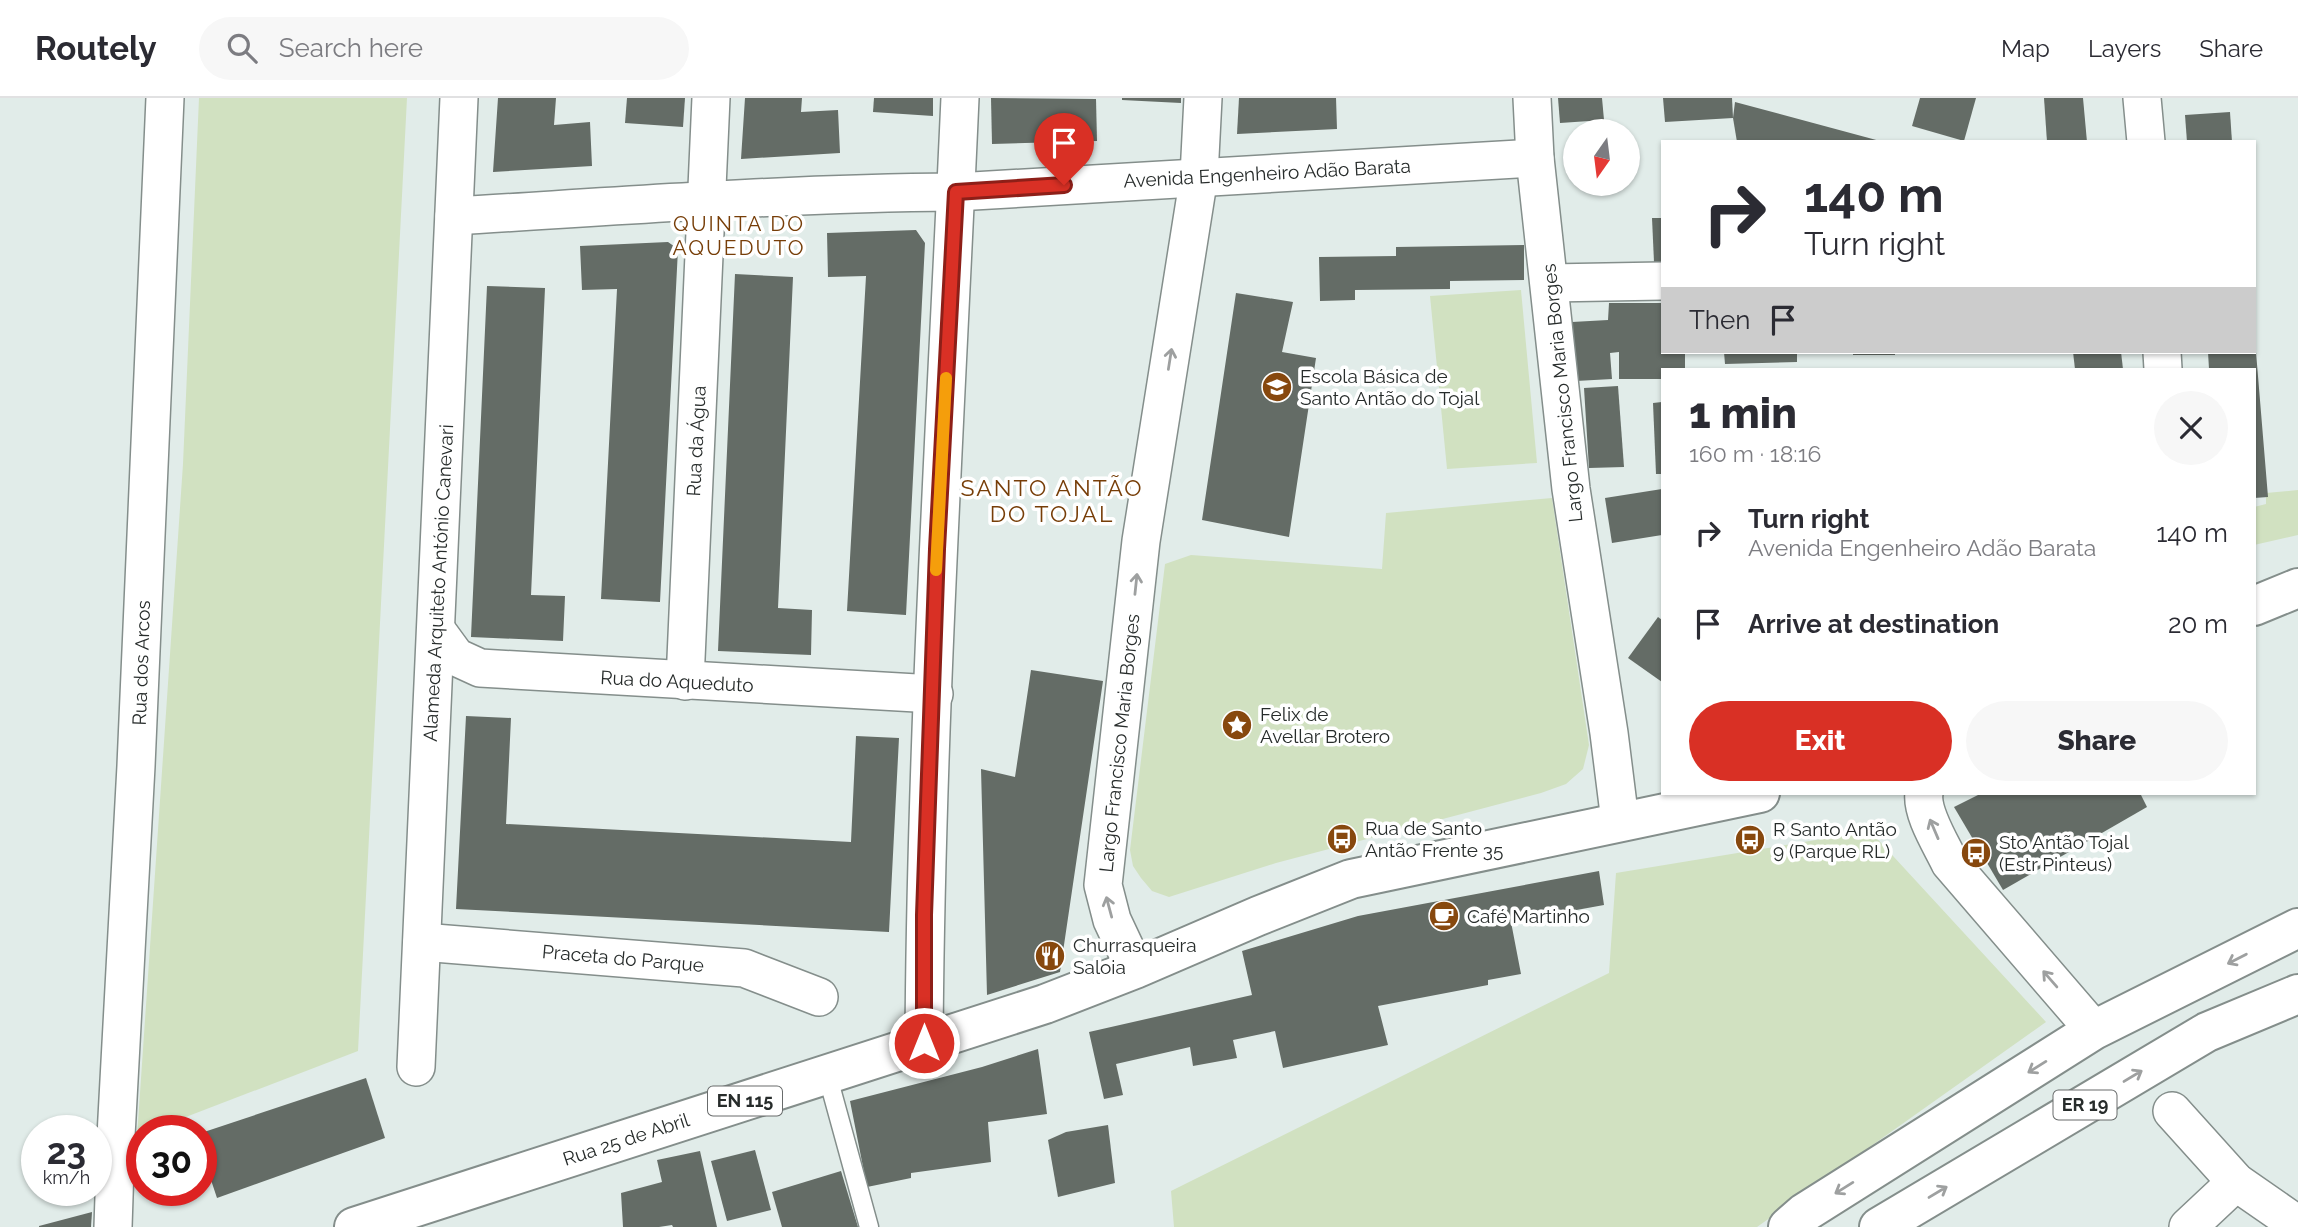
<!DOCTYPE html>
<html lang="en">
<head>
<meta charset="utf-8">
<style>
	:root { --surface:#fff; --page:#f7f7f7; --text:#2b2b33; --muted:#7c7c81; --line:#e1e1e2; --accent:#d93025 }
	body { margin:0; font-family:Raleway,sans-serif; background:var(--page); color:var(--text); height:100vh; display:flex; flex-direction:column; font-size:26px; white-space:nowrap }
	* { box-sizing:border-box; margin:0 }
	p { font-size:23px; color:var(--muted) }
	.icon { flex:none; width:38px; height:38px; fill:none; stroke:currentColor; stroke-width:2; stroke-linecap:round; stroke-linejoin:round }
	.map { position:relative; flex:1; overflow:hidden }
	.drawer { position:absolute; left:1661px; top:270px; width:595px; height:427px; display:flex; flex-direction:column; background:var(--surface); border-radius:0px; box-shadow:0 2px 5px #0004 }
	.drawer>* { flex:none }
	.hud { position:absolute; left:1661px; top:42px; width:595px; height:214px; border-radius:0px; box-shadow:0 2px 5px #0004; background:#fff; color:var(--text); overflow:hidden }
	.needle { width:46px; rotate:194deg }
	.buttons { position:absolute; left:1563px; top:21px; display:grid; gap:14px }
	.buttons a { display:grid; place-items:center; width:77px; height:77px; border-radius:50%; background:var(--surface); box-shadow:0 2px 5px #0004; font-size:35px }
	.speed { position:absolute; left:21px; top:1017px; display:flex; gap:14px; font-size:35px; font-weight:700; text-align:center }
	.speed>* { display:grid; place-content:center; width:91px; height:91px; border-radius:50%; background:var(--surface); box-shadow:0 2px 5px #0004; line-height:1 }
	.speed small { font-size:18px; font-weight:400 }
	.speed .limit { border:10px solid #d22; background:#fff; color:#111 }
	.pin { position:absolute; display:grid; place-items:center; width:60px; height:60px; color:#fff; margin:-72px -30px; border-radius:50% 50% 50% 0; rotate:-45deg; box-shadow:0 0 7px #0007 }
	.pin .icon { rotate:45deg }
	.me { position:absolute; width:77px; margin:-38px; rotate:0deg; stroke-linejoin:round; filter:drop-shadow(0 0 5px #0008) }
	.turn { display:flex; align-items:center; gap:24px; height:147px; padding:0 28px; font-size:32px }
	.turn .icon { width:91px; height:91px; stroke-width:2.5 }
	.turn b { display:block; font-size:49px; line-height:60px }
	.then { display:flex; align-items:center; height:66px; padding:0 28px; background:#0003; gap:14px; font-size:26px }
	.round { display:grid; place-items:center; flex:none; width:74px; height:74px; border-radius:37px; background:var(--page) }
	.headline { display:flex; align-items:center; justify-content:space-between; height:119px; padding:0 28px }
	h1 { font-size:42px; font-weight:800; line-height:52px }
	.action { display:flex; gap:14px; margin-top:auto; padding:14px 28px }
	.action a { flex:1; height:80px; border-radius:42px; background:var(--accent); color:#fff; font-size:28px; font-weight:800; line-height:80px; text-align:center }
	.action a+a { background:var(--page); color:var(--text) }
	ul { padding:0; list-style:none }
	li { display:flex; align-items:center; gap:21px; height:91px; padding:0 28px }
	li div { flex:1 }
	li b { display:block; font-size:26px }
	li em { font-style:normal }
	header { display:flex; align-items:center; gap:42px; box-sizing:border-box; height:98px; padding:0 35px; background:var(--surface); border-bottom:2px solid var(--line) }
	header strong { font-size:33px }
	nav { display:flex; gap:38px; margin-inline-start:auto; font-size:24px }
	.search { width:490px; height:63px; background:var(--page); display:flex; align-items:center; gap:18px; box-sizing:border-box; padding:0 24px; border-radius:38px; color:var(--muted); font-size:26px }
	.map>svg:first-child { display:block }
	.green { fill:#d1e1c1 }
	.building { fill:#646c66 }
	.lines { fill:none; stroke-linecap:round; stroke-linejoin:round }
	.lane-casing { stroke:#848e8b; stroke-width:21 }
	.street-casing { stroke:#848e8b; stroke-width:40 }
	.primary-casing { stroke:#848e8b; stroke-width:42 }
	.highway-casing { stroke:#848e8b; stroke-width:42 }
	.lane { stroke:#fff; stroke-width:18 }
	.street { stroke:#fff; stroke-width:37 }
	.primary { stroke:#fff; stroke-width:38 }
	.highway { stroke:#fff; stroke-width:38 }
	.oneway { stroke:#9ea0a0 }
	.route-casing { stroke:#8d1f18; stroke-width:18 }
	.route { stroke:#d93025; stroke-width:12 }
	.slow { stroke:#f59e0b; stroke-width:12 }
	.labels { text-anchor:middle; stroke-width:7; stroke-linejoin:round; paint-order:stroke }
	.shield { fill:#fff; stroke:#686b6b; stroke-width:2 }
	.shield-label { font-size:18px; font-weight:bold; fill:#272c2b }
	.street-label { font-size:19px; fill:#272c2b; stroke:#fff }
	.poi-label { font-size:19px; fill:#272c2b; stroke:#fff; text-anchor:start }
	.neighbourhood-label { font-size:21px; letter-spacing:2px; fill:#773e08; stroke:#fff }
	.quarter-label { font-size:23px; letter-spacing:2px; fill:#773e08; stroke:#fff }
</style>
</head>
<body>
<header>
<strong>Routely</strong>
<div class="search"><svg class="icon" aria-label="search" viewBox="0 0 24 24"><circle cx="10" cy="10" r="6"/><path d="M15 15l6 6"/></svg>Search here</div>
<nav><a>Map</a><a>Layers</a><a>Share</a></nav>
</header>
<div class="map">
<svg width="2298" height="1129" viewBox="0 0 2298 1129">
	<rect width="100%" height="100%" fill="#e1ece9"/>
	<g class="green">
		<path d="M199,0H407L358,953L152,1032H142V1037L137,1039L183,366Z"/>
		<path d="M1521,192L1537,365L1447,371L1430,198Z"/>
		<path d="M2298,392V437L2254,447V409L2266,406V395Z"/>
		<path d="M1552,400L1589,647L1583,671L1566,686L1541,695L1276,765L1169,799L1152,793L1141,780L1133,768L1130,752L1165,466L1191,457L1382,471L1386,415Z"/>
		<path d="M1870,733L2046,924L1757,1129H1174L1171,1093L1609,875L1616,775Z"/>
	</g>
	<g class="building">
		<path d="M498,0H556L554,27L590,24L592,68L493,74Z"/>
		<path d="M627,0H685L683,29L625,25Z"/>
		<path d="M745,0H802L801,14L838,12L840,55L741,61Z"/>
		<path d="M874,0H933V18L873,14Z"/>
		<path d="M991,0L1096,1L1097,43L992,46Z"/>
		<path d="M1122,0H1181V5L1122,2Z"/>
		<path d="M1239,0H1336L1337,31L1237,36Z"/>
		<path d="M1558,0H1602L1604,22L1560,25Z"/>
		<path d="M1663,0H1732L1733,20L1665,24Z"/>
		<path d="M1920,0H1976L1964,43L1912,28Z"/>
		<path d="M2044,0H2083L2087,44H2047Z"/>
		<path d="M1735,4L1880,43L1879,44H1737L1733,20Z"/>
		<path d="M2230,14L2232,44H2187L2185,17Z"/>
		<path d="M1652,120H1662V164H1654Z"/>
		<path d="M916,132L925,145L906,517L847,513L866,178L828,179L827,135Z"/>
		<path d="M668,144L678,151L660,504L601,501L617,191L582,192L580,148Z"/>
		<path d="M1524,147V182L1450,183V191L1355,192V202L1320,203L1319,159L1396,158V149Z"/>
		<path d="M735,176L793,179L778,510L812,512L811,557L718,553Z"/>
		<path d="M487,188L545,190L531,497L565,498L563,543L471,539Z"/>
		<path d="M1236,195L1293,204L1282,254L1316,260L1289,439L1202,422Z"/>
		<path d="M1609,205H1662V254H1685V271H1662V281H1619V254L1610,255L1612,281L1576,283L1572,224L1608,222Z"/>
		<path d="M1724,254H1797V264L1725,266Z"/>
		<rect x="1853" y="254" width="42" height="3"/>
		<path d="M2073,254H2121L2123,271H2075Z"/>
		<path d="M2208,254H2256L2268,399L2254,400V271H2209Z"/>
		<path d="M1618,288L1624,369L1589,370L1584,290Z"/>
		<path d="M1662,304V376H1656L1653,305Z"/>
		<path d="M1662,391V437L1612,445L1605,400Z"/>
		<path d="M1658,519L1662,522V584L1628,560Z"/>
		<path d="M1031,572L1103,583L1060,874L987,897L981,671L1015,679Z"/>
		<path d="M466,618L511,620L506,726L851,744L856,638L899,640L889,834L456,811Z"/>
		<path d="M1982,695H2140L2147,709L2003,792L1954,709Z"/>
		<path d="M1599,773L1604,807L1511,824L1521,876L1488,882V887L1378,908L1388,947L1283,970L1275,933L1233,942L1237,960L1193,968L1190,949L1116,966L1123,997L1104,1001L1089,934L1252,897L1242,853L1358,818Z"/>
		<path d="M1038,951L1047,1016L988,1024L991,1064L911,1075V1080L867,1089L850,1003L982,969Z"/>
		<path d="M366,980L385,1040L217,1100L201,1052V1035Z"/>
		<path d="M1108,1027L1115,1085L1058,1099L1048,1042L1066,1034Z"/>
		<path d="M755,1052L771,1112L727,1123L711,1063Z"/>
		<path d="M700,1053L717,1129H673L672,1127L659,1129H623L621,1095L662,1084L657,1062Z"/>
		<path d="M841,1073L858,1129H782L772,1094Z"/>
		<path d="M92,1114L91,1129H39V1128Z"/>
	</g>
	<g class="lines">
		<g class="lane-casing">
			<path id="lane" d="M827,976L869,1129"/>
		</g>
		<g class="street-casing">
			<g id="street">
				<path d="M1532,0L1535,60L1571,391L1609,635L1620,723"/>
				<path d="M2142,0L2146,44"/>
				<path d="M454,118C621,108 789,95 956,94L1535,60"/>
				<path d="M1550,185L1662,183"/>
				<path d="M2162,254L2163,271"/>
				<path d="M437,533L456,559L480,570L934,596"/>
				<path d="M685,583L711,0"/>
				<path d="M1924,695C1921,715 1941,746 1950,765L2094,932"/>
				<path d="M422,844L744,870L819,899"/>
				<path d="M1135,871L1112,822L1103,787L1141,443L1199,78L1203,0"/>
				<path d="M924,945C926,630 946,315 960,0"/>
				<path d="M416,969L459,0"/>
				<path d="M2172,1013L2236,1084L2298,1127"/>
				<path d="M113,1129L116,1038L136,668L165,0"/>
				<path d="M2188,1129L2236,1084"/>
			</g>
		</g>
		<g class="primary-casing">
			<g id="primary">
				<path d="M2254,508L2298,490"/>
				<path d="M354,1129L1045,906L1135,871L1258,818L1351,781L1760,695"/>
			</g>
		</g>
		<g class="highway-casing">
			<g id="highway">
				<path d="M1788,1129L1804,1115L2094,932L2298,830"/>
				<path d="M1879,1129L2207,934L2298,896"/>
			</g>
		</g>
		<use href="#lane" class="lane"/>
		<use href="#street" class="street"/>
		<use href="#primary" class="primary"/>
		<use href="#highway" class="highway"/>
	</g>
	<defs><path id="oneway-shaft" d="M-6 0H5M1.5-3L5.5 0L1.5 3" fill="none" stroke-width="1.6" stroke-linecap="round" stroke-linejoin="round" transform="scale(1.75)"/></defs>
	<g class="oneway">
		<use href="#oneway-shaft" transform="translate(1170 261) rotate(-81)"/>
		<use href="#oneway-shaft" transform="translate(1136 486) rotate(-84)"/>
		<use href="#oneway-shaft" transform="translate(1934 731) rotate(-113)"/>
		<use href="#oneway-shaft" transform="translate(1109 809) rotate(-105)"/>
		<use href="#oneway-shaft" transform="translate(2237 861) rotate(153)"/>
		<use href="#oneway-shaft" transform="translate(2050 881) rotate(-131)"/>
		<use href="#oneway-shaft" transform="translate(2037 969) rotate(148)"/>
		<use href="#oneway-shaft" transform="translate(2133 978) rotate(-31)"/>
		<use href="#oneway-shaft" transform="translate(1844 1090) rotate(148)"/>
		<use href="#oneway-shaft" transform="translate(1938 1094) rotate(-31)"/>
	</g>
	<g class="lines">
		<g class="route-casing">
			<path id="route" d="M924,945V817L937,451L956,94L1064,87"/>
		</g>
		<use href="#route" class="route"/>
		<path class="slow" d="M936,472L946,280"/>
	</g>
	<defs>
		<g id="school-disc" transform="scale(1.575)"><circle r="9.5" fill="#87480e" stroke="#fff"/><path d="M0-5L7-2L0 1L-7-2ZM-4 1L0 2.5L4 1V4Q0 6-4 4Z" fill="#fff"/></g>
		<g id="sight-disc" transform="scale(1.575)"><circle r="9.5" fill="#87480e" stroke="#fff"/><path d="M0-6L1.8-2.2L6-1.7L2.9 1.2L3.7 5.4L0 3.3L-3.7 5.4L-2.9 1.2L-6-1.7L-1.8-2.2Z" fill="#fff"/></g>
		<g id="bus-disc" transform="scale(1.575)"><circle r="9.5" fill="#87480e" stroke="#fff"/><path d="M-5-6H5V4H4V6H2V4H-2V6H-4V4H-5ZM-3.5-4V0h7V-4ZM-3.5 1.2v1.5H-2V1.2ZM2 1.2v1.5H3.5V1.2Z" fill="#fff"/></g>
		<g id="cafe-disc" transform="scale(1.575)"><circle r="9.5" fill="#87480e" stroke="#fff"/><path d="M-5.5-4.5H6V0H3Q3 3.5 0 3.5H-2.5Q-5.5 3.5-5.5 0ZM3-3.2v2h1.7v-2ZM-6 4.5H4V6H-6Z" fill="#fff"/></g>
		<g id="restaurant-disc" transform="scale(1.575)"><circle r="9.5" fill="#87480e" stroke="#fff"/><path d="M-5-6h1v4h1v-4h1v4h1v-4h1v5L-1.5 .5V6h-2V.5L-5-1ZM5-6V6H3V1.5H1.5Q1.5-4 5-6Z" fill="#fff"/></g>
	</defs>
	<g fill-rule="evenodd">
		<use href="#school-disc" x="1277" y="289"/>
		<use href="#sight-disc" x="1237" y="627"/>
		<use href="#bus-disc" x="1342" y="741"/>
		<use href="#bus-disc" x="1750" y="742"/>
		<use href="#bus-disc" x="1976" y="755"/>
		<use href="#cafe-disc" x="1444" y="818"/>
		<use href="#restaurant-disc" x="1050" y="858"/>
	</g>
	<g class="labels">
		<g class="shield">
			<rect x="708" y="988.5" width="74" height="29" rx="5"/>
			<rect x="2053.5" y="992.5" width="63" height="29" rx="5"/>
		</g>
		<g class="shield-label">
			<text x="745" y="1009">EN 115</text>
			<text x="2085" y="1013">ER 19</text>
		</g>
		<g class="street-label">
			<text transform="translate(1267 75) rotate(-3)" y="7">Avenida Engenheiro Adão Barata</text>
			<text transform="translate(1562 295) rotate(-96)" y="7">Largo Francisco Maria Borges</text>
			<text transform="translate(696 343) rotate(-87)" y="7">Rua da Água</text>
			<text transform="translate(438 485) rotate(-87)" y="7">Alameda Arquiteto António Canevari</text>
			<text transform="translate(141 565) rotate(-88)" y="7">Rua dos Arcos</text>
			<text transform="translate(677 583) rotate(3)" y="7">Rua do Aqueduto</text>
			<text transform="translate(1119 645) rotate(-84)" y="7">Largo Francisco Maria Borges</text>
			<text transform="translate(623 860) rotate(5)" y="7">Praceta do Parque</text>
			<text transform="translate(626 1041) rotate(-18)" y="7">Rua 25 de Abril</text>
		</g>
		<g class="poi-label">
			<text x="1300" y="285">Escola Básica de<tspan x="1300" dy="22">Santo Antão do Tojal</tspan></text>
			<text x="1260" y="623">Felix de<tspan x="1260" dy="22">Avellar Brotero</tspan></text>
			<text x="1365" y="737">Rua de Santo<tspan x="1365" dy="22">Antão Frente 35</tspan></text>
			<text x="1773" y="738">R Santo Antão<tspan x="1773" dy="22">9 (Parque RL)</tspan></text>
			<text x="1999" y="751">Sto Antão Tojal<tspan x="1999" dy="22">(Estr Pinteus)</tspan></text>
			<text x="1467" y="825">Café Martinho</text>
			<text x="1073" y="854">Churrasqueira<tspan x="1073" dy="22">Saloia</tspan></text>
		</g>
		<g class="neighbourhood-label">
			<text x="739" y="133">QUINTA DO<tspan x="739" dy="24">AQUEDUTO</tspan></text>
		</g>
		<g class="quarter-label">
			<text x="1052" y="398">SANTO ANTÃO<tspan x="1052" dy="26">DO TOJAL</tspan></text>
		</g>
	</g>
</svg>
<div class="buttons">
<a><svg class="needle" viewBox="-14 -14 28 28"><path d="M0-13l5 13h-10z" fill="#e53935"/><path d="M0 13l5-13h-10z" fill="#7c7c81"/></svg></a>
</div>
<div class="speed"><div>23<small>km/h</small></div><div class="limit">30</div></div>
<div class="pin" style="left:1064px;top:87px;background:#d93025"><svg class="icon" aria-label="arrive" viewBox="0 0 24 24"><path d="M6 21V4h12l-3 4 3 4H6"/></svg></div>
<svg class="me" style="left:924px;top:945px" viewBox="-20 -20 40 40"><circle r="17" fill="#d93025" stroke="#fff" stroke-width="3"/><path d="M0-11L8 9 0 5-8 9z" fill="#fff"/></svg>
<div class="hud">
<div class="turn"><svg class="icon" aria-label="right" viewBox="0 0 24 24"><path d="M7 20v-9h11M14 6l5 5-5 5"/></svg><div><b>140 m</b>Turn right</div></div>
<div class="then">Then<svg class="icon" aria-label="arrive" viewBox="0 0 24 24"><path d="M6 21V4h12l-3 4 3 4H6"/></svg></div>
</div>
<section class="drawer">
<div class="headline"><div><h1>1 min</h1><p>160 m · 18:16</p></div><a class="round"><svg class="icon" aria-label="close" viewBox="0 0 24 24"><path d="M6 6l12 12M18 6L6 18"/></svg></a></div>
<ul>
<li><svg class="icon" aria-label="right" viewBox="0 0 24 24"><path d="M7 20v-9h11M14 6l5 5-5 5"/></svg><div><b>Turn right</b><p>Avenida Engenheiro Adão Barata</p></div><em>140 m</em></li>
<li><svg class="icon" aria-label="arrive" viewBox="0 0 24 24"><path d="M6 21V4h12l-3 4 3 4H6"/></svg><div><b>Arrive at destination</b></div><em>20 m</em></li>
</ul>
<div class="action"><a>Exit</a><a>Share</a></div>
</section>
</div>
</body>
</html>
